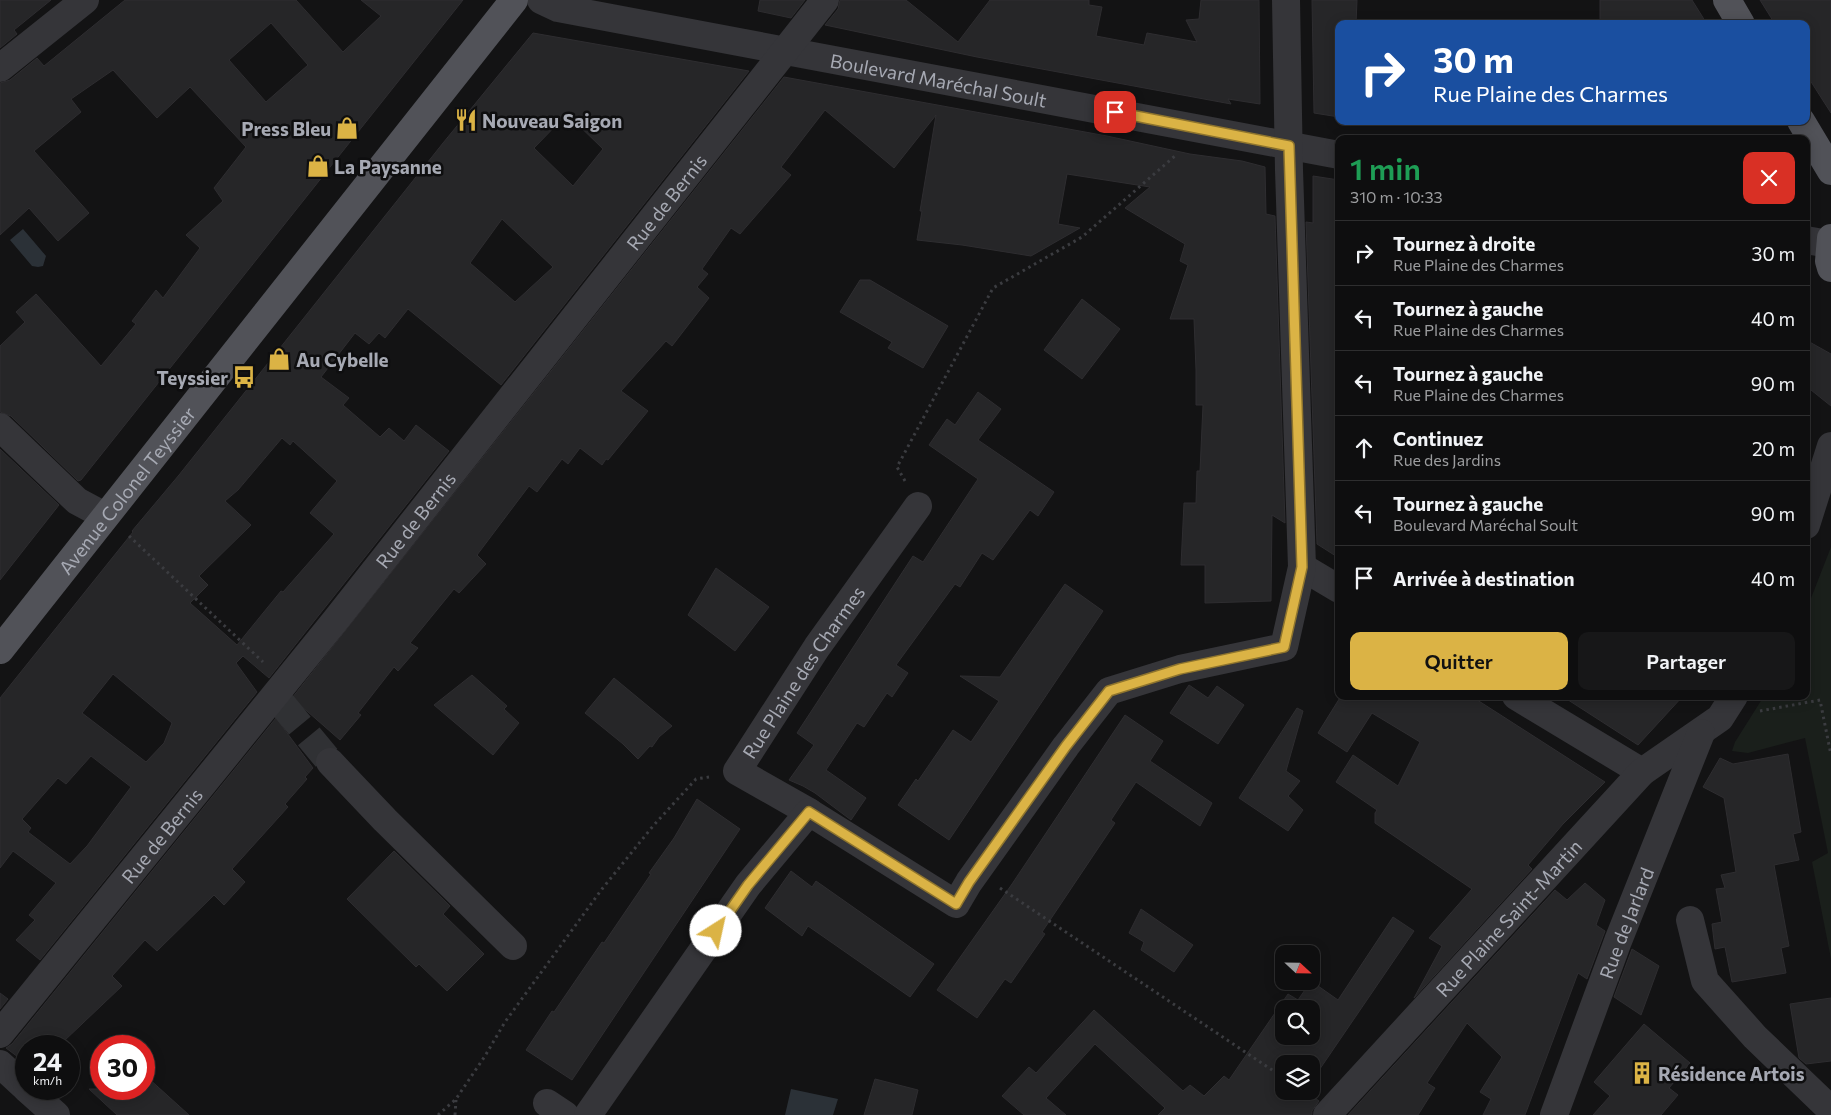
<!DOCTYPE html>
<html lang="fr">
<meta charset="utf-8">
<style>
:root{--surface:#0e0e0f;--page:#171718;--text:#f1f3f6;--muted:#9b9c9e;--line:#2e2e2f;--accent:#dbb345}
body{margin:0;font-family:Commissioner,sans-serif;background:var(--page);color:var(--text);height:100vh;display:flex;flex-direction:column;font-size:19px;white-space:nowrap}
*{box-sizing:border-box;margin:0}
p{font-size:16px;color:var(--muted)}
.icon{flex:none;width:28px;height:28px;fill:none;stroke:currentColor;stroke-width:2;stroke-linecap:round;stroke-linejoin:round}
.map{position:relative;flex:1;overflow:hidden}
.drawer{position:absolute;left:1335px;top:135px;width:475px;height:565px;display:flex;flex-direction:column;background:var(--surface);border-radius:10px;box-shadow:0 2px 12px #0003,0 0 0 1px var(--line)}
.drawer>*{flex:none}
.guide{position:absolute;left:1335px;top:20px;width:475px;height:105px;border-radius:10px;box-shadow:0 2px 12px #0003,0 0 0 1px var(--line);background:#1a4fa0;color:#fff;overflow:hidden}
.needle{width:32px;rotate:112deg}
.controls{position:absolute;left:1275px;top:945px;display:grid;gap:10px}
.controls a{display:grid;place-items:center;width:45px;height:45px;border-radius:10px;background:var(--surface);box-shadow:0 2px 12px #0003,0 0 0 1px var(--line);font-size:25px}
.speed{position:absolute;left:15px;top:1035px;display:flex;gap:10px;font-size:25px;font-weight:700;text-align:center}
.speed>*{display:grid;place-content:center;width:65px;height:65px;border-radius:50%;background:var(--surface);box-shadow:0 2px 12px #0003,0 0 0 1px var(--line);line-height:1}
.speed small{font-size:12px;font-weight:400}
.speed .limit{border:8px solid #d22;background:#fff;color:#111}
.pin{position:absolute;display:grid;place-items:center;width:42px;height:42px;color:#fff;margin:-21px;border-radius:10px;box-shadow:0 2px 8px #0006}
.me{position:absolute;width:55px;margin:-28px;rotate:35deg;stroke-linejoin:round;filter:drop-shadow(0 0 4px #0008)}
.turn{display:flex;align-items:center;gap:18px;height:105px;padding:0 15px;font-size:22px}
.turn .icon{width:65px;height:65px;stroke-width:2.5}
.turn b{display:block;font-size:35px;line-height:42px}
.round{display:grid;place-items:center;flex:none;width:52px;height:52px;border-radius:10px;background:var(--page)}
.overview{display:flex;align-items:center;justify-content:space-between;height:85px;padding:0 15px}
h1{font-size:30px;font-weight:600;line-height:38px;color:#1e9e55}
.button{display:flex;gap:10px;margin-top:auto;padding:10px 15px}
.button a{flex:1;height:58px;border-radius:10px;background:var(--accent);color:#111;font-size:20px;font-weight:600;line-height:58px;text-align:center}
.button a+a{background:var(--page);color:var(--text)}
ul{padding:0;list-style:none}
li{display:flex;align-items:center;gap:15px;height:65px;padding:0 15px;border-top:1px solid var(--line)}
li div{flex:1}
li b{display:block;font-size:19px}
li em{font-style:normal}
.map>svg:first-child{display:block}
.green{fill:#1a1f1b}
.water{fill:#2b3137}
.building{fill:#262628;stroke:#2e2d30;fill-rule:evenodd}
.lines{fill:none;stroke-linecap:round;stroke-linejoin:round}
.minor-tunnel{stroke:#303134;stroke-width:28;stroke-dasharray:28 14;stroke-linecap:butt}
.path{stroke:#3b3c40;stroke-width:3;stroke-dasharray:2.5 4;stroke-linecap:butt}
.minor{stroke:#353539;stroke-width:28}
.major{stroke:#515258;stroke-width:28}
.route-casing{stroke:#8e742d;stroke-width:12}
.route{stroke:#dbb345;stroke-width:9}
.labels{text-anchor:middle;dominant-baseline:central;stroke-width:5;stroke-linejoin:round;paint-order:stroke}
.street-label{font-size:19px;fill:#a6a9b3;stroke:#0e0e0f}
.poi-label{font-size:19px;font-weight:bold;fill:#a6a9b3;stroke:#0e0e0f;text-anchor:start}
</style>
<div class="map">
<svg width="1831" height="1115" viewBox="0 0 1831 1115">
<rect width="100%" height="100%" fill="#131314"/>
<path class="green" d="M1831,547V959L1812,862L1828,853L1805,738L1748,753L1732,751L1735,742L1764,696H1806V611Z"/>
<path class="water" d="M23,229L46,256L43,266L38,267L32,266L10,240Z
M791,1089L838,1099L833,1115H785Z"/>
<path class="building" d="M0,0H51L14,30L17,34L0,48Z
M125,0H296L343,52L381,16L361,0H463L81,480L78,481L11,416L0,412V346L25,322L16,312L36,294L101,366L136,324L132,321L156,290L163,298L200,248L186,235L223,201L214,188L246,147L190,87L157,118L113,70L71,99L81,112L34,151L89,213L58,241L29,208L0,235V83L10,80L37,58L44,66ZM271,23L308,65L266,102L229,60Z
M760,0H805L791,18L758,11Z
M840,0H906L958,42L990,0H1089V5L1102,7L1096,36L1144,45L1147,33L1197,42L1186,20L1199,19L1201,0H1259L1260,104L1228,99L1231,104L977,57L825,25L838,9Z
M1312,0H1357L1356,24H1339V117L1314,113Z
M1600,0H1692L1707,24H1600Z
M1760,0H1831V113L1806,74V24H1775Z
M533,33L749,71L501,385L408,309L385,338L379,333L369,344L355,333L321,377L349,398L343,405L380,437L389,428L404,441L416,425L449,451L269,678L243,656L236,663L257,692L40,960L16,940L35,920L29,915L56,883L13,851L0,868V698L133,532L132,531L179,475L443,143ZM567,114L603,149L573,186L534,148ZM502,219L553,267L515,302L470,263ZM282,438L290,445L293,441L337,481L310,513L334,534L283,592L281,591L237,645L190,603L208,585L199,576L251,525L225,501L238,490ZM113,674L172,723L164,743L146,762L82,713ZM91,756L131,787L87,846L70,864L28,832L31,828L22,819L58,778L66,784Z
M784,77L1107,136L1190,154L1242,161L1265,167L1266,214L1275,216L1285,523L1272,515L1271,601L1205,603V565H1181L1184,503H1196L1197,471H1200L1203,405H1196V370L1194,319H1170L1188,265L1180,261L1185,244L1125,208L1150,187L1067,174L1058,224L1080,228L1031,256L962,245L917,240L922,211H920L936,115L894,168L825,110L781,167L791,175L740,234L731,228L702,269L708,274L697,287L709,298L672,346L666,341L621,391L648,411L608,460L606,459L602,465L580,448L568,464L562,459L537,492L529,486L477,555L486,564L459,593L454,589L410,643L418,648L398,671L394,667L358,713L361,715L340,740L292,698Z
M1313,176L1339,180V558L1317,544L1306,222L1313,223Z
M860,280H870L948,326L923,368L888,348L892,342L840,312Z
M1082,299L1120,329L1082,379L1044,350Z
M1806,340L1831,354V406L1806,386Z
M978,392L1001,409L978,440L1054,492L1038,516L1030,510L993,560L982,553L960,587L955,584L896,665L908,673L892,697L887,693L864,727L857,723L826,770L866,798L851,820L815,793L803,786L789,780L814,745L797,733L913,556L923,562L978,479L929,445L947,419L955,425Z
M0,449L59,505L0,580Z
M716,568L769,607L735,651L688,615Z
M1065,584L1103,611L949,840L898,805L916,779L918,781L953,730L971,742L999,701L960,676L1000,677Z
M472,675L507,706L504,709L519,723L493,755L434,705Z
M614,678L672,726L659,737L652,747L650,746L638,759L623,744L585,713Z
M1189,685L1208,698L1217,686L1244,705L1218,744L1170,713Z
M1341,696H1471L1605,782L1563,824L1528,865L1532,869L1414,998L1442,946L1429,938L1472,889L1375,823V813L1377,810L1336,782L1353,755L1398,786L1420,742L1372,713L1347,752L1318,733Z
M1562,696H1683L1638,745Z
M1297,708L1303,711L1286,771L1300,781L1288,796L1303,810L1288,831L1239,798Z
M1125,715L1163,741L1150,761L1212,803L1200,826L1136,782L1111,820L1115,823L1042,932L1045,934L1011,983L1005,979L977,1018L937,990L1012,884Z
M276,718L313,768L305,777L307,779L285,804L288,807L232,869L245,882L224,905L214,895L157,951L145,940L112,976L122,986L63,1042L69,1046H26V1063L6,1048L12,1044L33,1018Z
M1788,754L1801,832L1793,834L1799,860L1774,865L1789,946L1781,948L1786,973L1732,982L1725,947L1715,949L1712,924L1722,922L1716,889L1725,888L1721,875L1736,872L1724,798L1703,787L1720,758L1733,764Z
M697,799L740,829L572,1080L526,1050L552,1011L554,1012L602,942L604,943L651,874L649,873L674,838Z
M394,851L450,906L443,914L484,954L447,991L419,964L416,967L347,899Z
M791,871L812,887L816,881L934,964L910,997L808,926L802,936L765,908Z
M1585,883L1605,900L1596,925L1605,931L1587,979L1578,973L1525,1115H1483L1491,1099L1480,1092L1502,1057L1467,1023L1427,1083L1435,1088L1418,1115H1348L1555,890L1567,900Z
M1141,909L1193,945L1174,972L1141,950L1144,942L1129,933Z
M1393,917L1414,931L1311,1082V1064H1284V1091H1305L1319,1101L1312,1111V1115H1158L1165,1108L1095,1044L1046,1098L1066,1115H1024L1002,1096L1029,1067L1036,1073L1094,1010L1183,1091L1190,1085L1204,1096L1224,1076L1229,1080L1288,994L1298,1000L1311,981L1338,1000ZM1284,1009H1311V1036H1284Z
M1632,949L1659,966L1641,1015L1614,997Z
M0,993L8,999L0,1009Z
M1831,998V1061L1806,1064L1799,1058L1790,1004Z
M1644,1024L1690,1063L1669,1088L1678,1095L1661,1115H1593L1610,1096L1594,1082Z
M147,1077L189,1115H117L89,1089H144V1080Z
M875,1079L918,1090L912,1115H864Z"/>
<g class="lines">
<path class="minor-tunnel" d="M282,704L330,762"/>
<path class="path" d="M905,481L897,467L993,288L1082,237L1176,155
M129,536L263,662
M1760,711L1820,700L1831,755
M1000,888L1284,1078
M438,1115L456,1099L485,1056L505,1022L602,889L653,826L696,779L709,777
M455,1115L456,1100"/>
<g class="minor">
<path id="s1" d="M541,0L558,8L1339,155"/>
<path d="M0,68L85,0"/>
<path d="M1806,240L1829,244"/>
<path d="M0,427L77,501L105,516"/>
<path d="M1806,525L1831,446"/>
<path d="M1302,567L1339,589"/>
<path d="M1516,696L1642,772"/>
<path d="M330,762L385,820L513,946"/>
<path id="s2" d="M809,812L737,771L817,647L918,506"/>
<path d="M1690,920L1705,981L1755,1037L1831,1110"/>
<path id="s3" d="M0,1034L335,621L825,0"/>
<path d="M0,1064L26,1088"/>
<path d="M27,1089L56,1115"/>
<path d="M547,1103L565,1115"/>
<path d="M588,1115L748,885L809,812L956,904L969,882L1066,746L1109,691L1180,669L1284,647L1302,567L1289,170L1286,0"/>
<path id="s4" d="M1327,1115L1642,772L1720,718L1734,696"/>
<path id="s5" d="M1554,1115L1618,941L1701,733"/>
</g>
<g class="major">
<path d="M1727,0L1741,24"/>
<path d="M1801,121L1831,171"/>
<path d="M1831,238L1829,261L1831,268"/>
<path id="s6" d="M0,650L514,0"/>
</g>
</g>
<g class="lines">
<defs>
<path id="route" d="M716,931L748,885L809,812L956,904L969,882L1066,746L1109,691L1180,669L1284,647L1302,567L1289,146L1115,112"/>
</defs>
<use href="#route" class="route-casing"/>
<use href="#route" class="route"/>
</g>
<defs>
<symbol id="restaurant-bare" viewBox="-9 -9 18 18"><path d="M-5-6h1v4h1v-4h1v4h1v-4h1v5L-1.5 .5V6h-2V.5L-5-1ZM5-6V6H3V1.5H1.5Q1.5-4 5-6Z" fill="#dbb345" stroke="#0e0e0f" stroke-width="2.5" paint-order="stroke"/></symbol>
<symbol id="shop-bare" viewBox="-9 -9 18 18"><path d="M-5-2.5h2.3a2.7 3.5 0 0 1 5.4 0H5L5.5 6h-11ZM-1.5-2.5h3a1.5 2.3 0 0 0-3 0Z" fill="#dbb345" stroke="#0e0e0f" stroke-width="2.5" paint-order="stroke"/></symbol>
<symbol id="bus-bare" viewBox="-9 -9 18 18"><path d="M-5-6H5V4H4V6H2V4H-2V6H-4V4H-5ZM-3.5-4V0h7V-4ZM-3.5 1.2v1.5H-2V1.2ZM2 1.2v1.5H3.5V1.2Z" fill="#dbb345" stroke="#0e0e0f" stroke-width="2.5" paint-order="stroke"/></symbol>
<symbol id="building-bare" viewBox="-9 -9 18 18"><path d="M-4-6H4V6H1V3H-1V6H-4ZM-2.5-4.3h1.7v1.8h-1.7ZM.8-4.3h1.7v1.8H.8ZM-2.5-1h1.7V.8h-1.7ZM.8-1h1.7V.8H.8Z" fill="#dbb345" stroke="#0e0e0f" stroke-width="2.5" paint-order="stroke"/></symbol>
</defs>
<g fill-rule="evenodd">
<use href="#restaurant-bare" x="450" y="104" width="32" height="32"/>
<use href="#shop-bare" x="331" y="112" width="32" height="32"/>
<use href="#shop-bare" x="302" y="150" width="32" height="32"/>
<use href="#shop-bare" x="263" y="343" width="32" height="32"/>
<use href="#bus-bare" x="228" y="361" width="32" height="32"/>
<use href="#building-bare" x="1626" y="1057" width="32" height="32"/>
</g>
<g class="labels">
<g class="street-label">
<text stroke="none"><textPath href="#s1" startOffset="406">Boulevard Maréchal Soult</textPath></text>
<text stroke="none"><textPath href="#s3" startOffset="1066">Rue de Bernis</textPath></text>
<text stroke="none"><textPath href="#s6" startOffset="204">Avenue Colonel Teyssier</textPath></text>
<text stroke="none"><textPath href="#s3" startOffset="661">Rue de Bernis</textPath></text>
<text stroke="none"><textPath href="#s2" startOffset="202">Rue Plaine des Charmes</textPath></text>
<text stroke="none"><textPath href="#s3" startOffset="256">Rue de Bernis</textPath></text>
<text stroke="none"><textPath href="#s4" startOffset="268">Rue Plaine Saint-Martin</textPath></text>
<text stroke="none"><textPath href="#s5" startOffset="205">Rue de Jarlard</textPath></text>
</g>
<g class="poi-label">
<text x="482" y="120">Nouveau Saigon</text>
<text x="331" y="128" text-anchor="end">Press Bleu</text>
<text x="334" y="166">La Paysanne</text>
<text x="296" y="359">Au Cybelle</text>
<text x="228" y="377" text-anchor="end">Teyssier</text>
<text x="1658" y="1073">Résidence Artois</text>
</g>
</g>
</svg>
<div class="controls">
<a><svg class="needle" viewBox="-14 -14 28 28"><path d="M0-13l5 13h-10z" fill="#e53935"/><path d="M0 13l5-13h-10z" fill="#9b9c9e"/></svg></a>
<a><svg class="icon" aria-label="search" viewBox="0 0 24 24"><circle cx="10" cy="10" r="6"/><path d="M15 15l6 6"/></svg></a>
<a><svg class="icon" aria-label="layers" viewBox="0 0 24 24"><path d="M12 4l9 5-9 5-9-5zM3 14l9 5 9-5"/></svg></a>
</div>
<div class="speed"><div>24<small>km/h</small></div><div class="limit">30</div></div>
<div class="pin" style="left:1115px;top:112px;background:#d93025"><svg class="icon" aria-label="arrive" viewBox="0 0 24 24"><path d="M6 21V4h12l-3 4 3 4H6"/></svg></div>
<svg class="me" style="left:716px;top:931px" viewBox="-20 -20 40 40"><circle r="19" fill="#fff"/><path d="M0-13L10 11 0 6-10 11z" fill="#dbb345"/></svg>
<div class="guide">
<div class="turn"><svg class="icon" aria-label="right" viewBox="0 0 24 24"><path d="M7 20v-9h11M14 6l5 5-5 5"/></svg><div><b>30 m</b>Rue Plaine des Charmes</div></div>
</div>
<section class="drawer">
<div class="overview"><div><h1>1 min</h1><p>310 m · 10:33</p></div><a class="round" style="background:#d93025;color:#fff"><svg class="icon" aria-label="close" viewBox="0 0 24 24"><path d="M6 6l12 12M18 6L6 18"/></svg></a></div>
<ul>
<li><svg class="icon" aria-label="right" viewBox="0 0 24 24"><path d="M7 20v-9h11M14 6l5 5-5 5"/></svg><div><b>Tournez à droite</b><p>Rue Plaine des Charmes</p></div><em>30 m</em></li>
<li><svg class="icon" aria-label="left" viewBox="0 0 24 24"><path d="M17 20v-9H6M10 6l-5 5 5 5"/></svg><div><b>Tournez à gauche</b><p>Rue Plaine des Charmes</p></div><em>40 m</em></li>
<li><svg class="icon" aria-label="left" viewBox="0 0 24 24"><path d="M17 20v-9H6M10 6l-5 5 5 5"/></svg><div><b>Tournez à gauche</b><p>Rue Plaine des Charmes</p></div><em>90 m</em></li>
<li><svg class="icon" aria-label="ahead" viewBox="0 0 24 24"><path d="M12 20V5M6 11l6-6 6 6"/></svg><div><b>Continuez</b><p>Rue des Jardins</p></div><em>20 m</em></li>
<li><svg class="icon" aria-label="left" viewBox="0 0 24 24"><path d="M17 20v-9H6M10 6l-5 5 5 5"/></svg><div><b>Tournez à gauche</b><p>Boulevard Maréchal Soult</p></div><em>90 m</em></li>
<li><svg class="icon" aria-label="arrive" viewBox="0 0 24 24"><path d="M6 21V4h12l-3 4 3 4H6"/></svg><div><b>Arrivée à destination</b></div><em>40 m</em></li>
</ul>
<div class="button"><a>Quitter</a><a>Partager</a></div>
</section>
</div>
